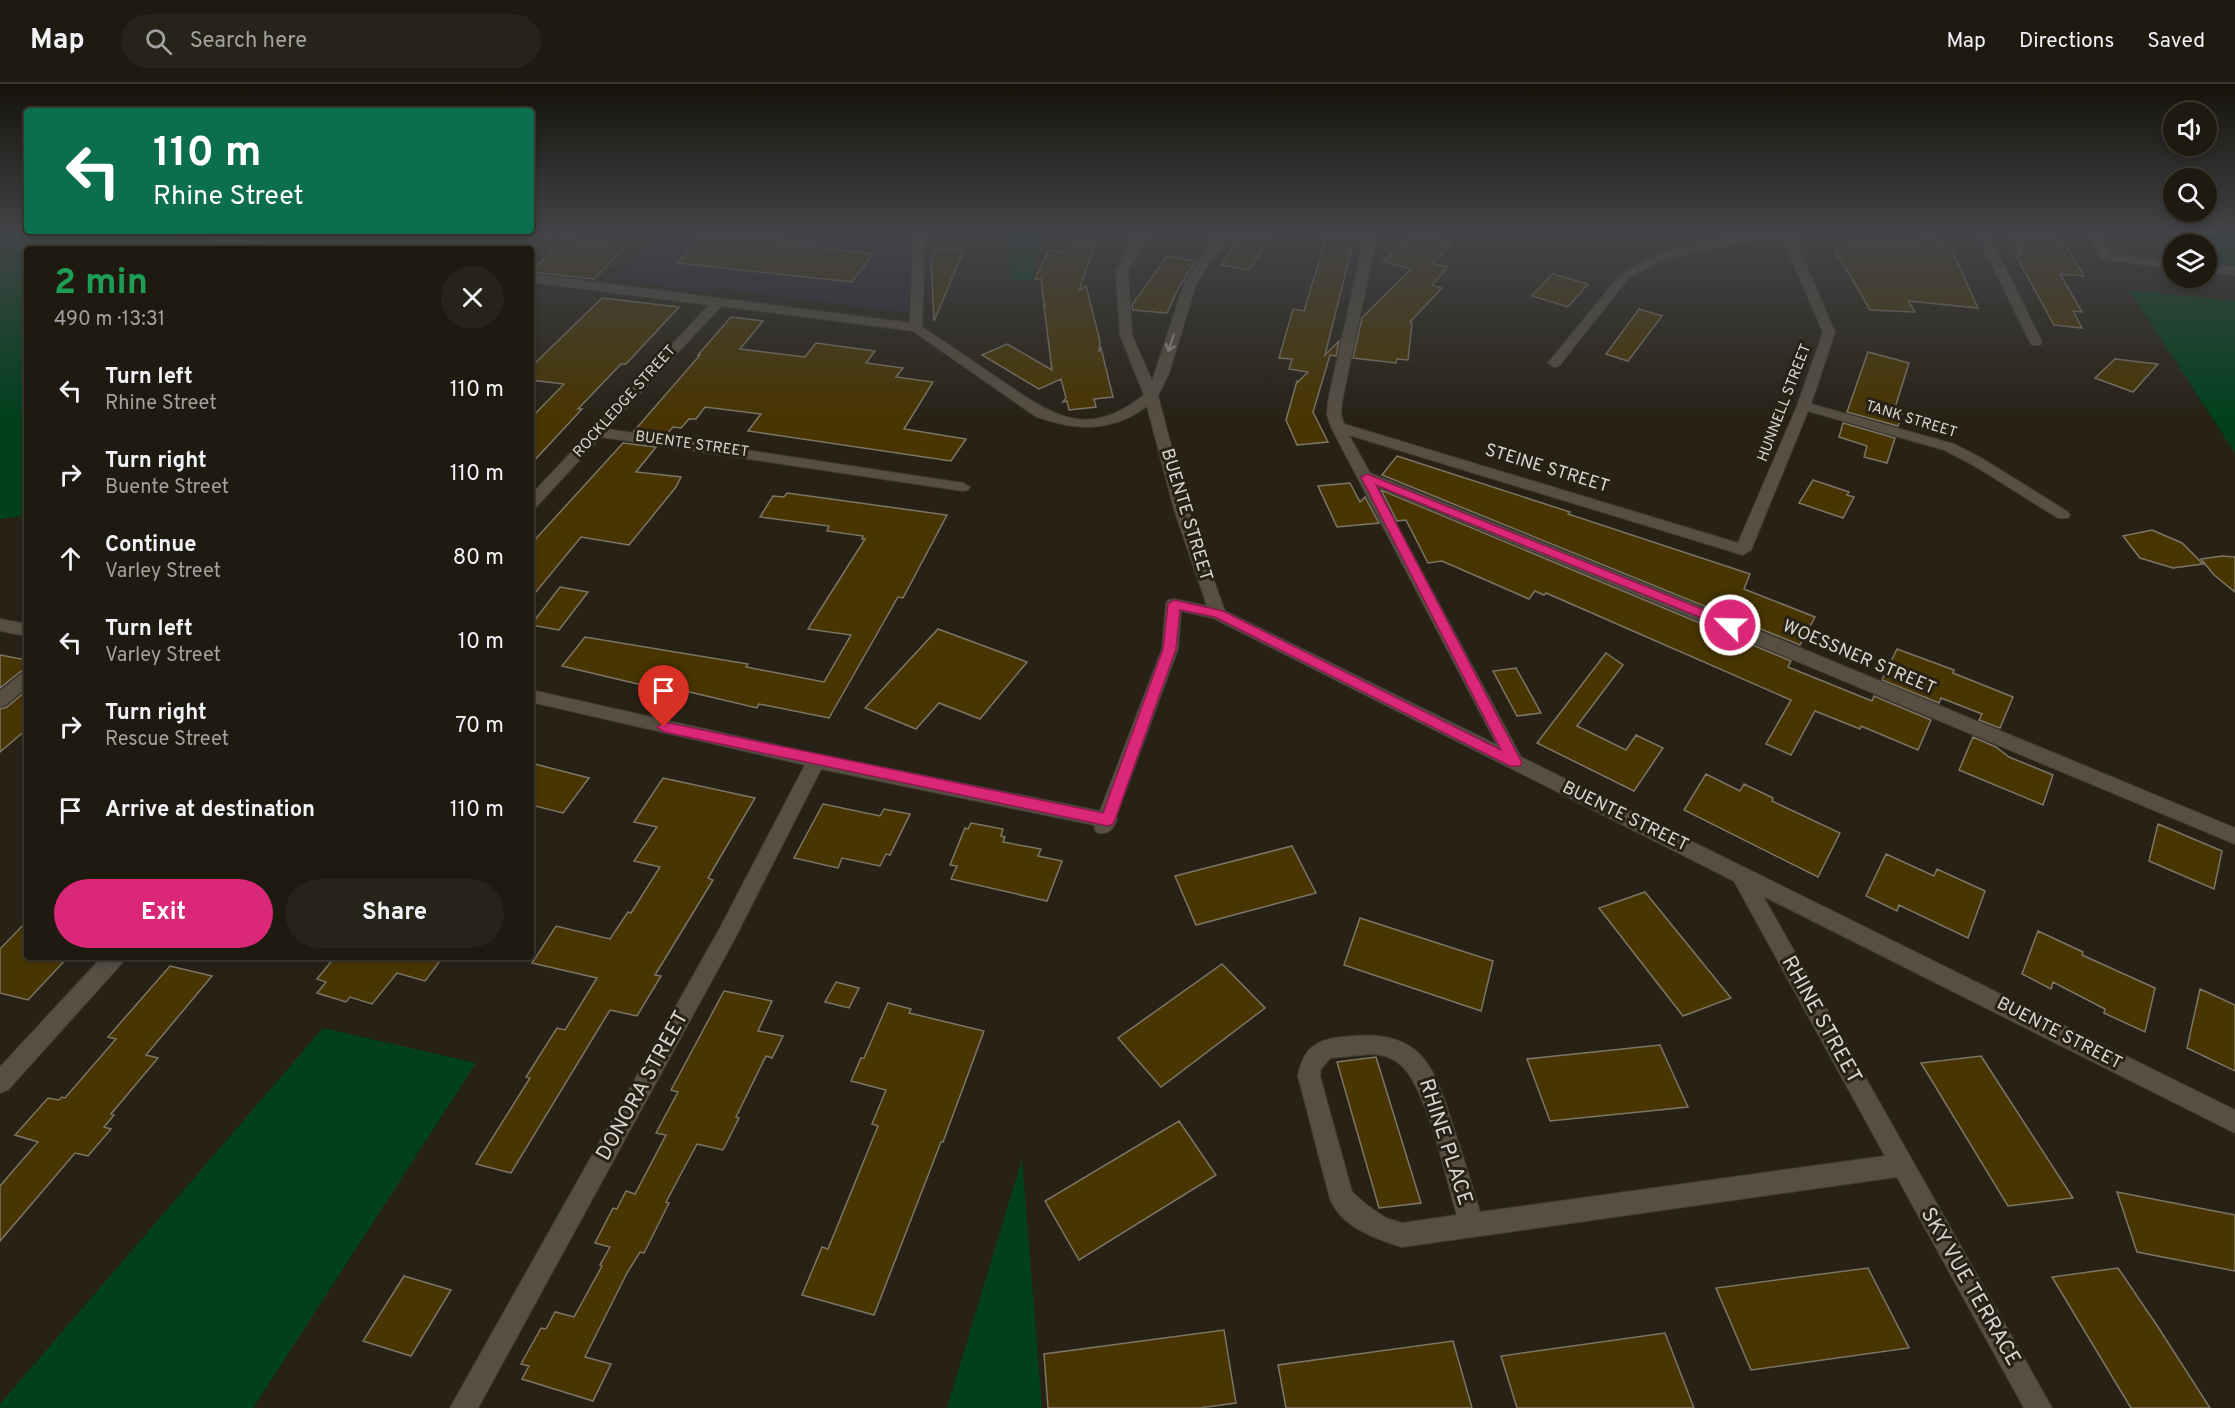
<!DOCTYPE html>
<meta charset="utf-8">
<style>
:root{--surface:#1e1a10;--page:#262319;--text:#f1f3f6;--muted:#a1a19f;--line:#3c3830;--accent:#db2777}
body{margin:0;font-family:Overpass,sans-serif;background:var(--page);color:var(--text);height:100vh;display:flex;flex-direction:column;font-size:22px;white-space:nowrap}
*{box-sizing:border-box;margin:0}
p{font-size:20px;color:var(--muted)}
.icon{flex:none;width:33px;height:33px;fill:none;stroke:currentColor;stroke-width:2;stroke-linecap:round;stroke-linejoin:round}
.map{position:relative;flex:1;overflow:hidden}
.details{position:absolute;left:24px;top:162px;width:510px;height:714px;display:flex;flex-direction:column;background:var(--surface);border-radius:6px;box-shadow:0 3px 9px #0003,0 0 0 2px var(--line)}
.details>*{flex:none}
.guide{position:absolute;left:24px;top:24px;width:510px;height:126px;border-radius:6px;box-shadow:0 3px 9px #0003,0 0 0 2px var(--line);background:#0b6e4f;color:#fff;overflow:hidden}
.controls{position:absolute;left:2163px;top:18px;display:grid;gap:12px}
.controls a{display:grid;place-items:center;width:54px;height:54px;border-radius:50%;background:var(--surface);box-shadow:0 3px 9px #0003,0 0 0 2px var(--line);font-size:30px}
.pin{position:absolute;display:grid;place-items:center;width:51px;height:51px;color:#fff;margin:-62px -26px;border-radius:50% 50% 50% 0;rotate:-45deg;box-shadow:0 0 6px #0007}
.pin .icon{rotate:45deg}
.me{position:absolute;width:66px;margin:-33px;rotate:293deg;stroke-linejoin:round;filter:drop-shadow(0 0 4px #0008)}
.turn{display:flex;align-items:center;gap:21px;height:126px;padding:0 30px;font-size:27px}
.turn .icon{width:78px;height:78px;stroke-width:2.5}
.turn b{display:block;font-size:42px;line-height:51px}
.round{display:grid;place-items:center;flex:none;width:63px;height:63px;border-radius:32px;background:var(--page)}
.headline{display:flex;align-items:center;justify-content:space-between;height:102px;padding:0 30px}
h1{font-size:36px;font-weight:700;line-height:45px;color:#1e9e55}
.action{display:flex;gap:12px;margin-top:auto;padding:12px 30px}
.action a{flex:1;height:69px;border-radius:36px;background:var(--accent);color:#fff;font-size:24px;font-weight:700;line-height:69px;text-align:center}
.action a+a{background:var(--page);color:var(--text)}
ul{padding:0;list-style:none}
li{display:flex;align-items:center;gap:18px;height:84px;padding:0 30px}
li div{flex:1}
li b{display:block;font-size:22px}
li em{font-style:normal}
header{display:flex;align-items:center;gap:36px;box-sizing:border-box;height:84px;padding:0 30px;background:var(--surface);border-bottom:2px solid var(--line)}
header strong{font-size:28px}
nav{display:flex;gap:33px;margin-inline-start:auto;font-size:21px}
.search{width:420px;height:54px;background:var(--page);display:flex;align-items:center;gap:15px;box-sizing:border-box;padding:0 21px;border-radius:33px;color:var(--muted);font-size:22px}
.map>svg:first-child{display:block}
.education{fill:#2b2738}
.green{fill:#00411c}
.building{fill:#483501;stroke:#7c7667;stroke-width:1.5}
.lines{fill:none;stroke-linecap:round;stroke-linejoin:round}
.minor-casing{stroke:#413c34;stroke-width:2}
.minor{fill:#564f42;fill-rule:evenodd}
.oneway{stroke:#989288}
.route{fill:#db2777;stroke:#8e194d;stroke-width:1.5}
.labels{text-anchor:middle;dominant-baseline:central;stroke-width:6;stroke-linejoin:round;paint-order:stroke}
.far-street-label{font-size:15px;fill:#dad6ce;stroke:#282216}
.street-label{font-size:18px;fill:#dad6ce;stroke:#282216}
.near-street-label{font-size:21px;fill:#dad6ce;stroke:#282216}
</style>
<header>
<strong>Map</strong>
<div class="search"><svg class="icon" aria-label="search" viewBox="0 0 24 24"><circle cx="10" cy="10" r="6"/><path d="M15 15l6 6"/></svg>Search here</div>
<nav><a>Map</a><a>Directions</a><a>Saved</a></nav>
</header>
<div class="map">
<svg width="2235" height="1324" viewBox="0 0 2235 1324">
<rect width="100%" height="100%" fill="#282216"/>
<path class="education" d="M661,151H912L909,229L726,205L697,207L615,195Z"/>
<path class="green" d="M0,151H164L180,159L181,162L192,164L27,165V431L0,435Z
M1008,151H1039L1032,197L1011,195Z
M2163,151H2235V182L2207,179L2206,160H2174L2173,169Z
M2129,206L2235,217V369Z
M323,944L476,979L253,1324H0V1320Z
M1022,1075L1042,1324H947Z"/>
<path class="building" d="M705,151H750L783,155L779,159L873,170L852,198L677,179Z
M1241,151H1271L1249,186L1221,181Z
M1327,151H1355L1325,271L1339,257L1336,272L1330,271L1313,328L1328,358L1297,361L1286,336L1297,297L1298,298L1308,288L1289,285L1292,275L1279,274L1293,225L1304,227Z
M1414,151L1452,159L1432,179L1448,183L1432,201L1442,204L1410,238L1412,239L1408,276L1397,275L1396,279L1353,274L1362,234L1411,185L1383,177Z
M2012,152L2063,157L2084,192L2060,190L2082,228L2073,227L2082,244L2054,241L2015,170H2022Z
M565,155L626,163L594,195L531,188Z
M1935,155L1952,166L1978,224L1908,217L1915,228L1870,226L1834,164Z
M1071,159L1095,161L1079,206L1086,202L1100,257L1099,268L1101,264L1113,313L1094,315L1096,323L1069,326L1067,317L1063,318L1066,314L1061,295L1039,305L982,271L1007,260L1052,286L1044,222L1046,220L1044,221L1041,195H1035L1049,166L1067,168Z
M936,165L964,166L934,237L931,176Z
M1167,172L1196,177L1179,203L1167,229L1133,226L1132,221Z
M1552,190L1588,200L1568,223L1532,212Z
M602,214L679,223L626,280H621L578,325H582L531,380V334L564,300L531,296V283Z
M1639,225L1662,232L1628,277L1606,270Z
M731,233L763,237L740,265L805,273L816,259L875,267L866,279L903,284L896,293L933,298L904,345L966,355L951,377L748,347L761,330L705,323L696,335H689L681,344L673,343L665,352L634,347L700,271H698Z
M1868,268L1909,279L1894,327L1902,329L1898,342L1847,328Z
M2115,275L2158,280L2133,308L2095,294Z
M1843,339L1895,354L1887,379L1864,373L1867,362L1839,353Z
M623,359L656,363L636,388L681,393L676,403L629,461L581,453L531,514V460Z
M1397,372L1570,428L1568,430L1750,490L1744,505L1815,533L1800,561L1382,391Z
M1813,396L1849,408L1847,411L1854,413L1843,434L1799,419Z
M1350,399L1360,418L1365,413L1379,439L1337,443L1318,402Z
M1381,406L1791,577L1788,583L1872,617L1874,612L1931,636L1918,666L1861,642L1860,645L1815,627L1791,671L1766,660L1791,616L1546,509L1544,511L1535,507L1529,515L1442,477L1428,479L1406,436L1397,437Z
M787,409L947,431L903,514L898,513L829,634L759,620L757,624L685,607L684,610L659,605L562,582L585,553L748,580L746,583L824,598L851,551L808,545L865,455H862L863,452L827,447L829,442L760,433L773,412L784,413Z
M2152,446L2182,459L2203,480L2173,484L2140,474L2123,452Z
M2222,472L2235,473V508L2214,491L2201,475Z
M560,503L588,508L559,546L531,541Z
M938,545L1027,578L980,635L939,619L916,645L865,624Z
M1897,565L1954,586L1953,589L2013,613L2000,644L1979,636L1982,630L1941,614L1939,619L1882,596Z
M1606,569L1623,581L1577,642L1626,666L1636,651L1663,664L1634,707L1537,659Z
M0,571L27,576V586L20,588L0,604Z
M1516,584L1541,629L1517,632L1493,587Z
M27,606V645L0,668V625L7,623Z
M1973,653L1996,663L2009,673L2053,691L2043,721L1959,686Z
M531,679L589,694L563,729L531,721Z
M1706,690L1740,707L1744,700L1773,714L1772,717L1840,749L1818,793L1684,726Z
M663,694L755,714L708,794L713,796L655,891L661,892L637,932L610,926L511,1089L476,1080L530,994L526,993L557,944L565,946L597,894L532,879L556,842L610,855L628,828L631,829L660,783L634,777L657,743L634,738Z
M823,720L880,732L884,725L910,730L890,771L886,770L880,782L842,774L838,784L794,774Z
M971,739L1003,745L1001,752L1005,753L1003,758L1041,765L1038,772L1062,777L1047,817L951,795L957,782L950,781L965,744L968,745Z
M2158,740L2222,767L2214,805L2149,777Z
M1292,762L1316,809L1196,841L1175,792Z
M1886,770L1934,792L1937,785L1985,807L1968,854L1899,821L1897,827L1866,812Z
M1645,808L1731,914L1683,932L1599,824Z
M1360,834L1493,877L1481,927L1344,881Z
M27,837V873H68L28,916L0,909V865Z
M2038,847L2083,868L2082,871L2155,904L2145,948L2104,929L2105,925L2053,898L2051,905L2022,890Z
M335,873H443L425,897L397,889L372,920L350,913L346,918L317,909L326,898L317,895Z
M1222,880L1265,924L1161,1003L1118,954Z
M170,882L212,892L146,971L158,974L111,1030L114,1031L104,1043L111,1045L88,1072L75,1069L0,1157V1102L38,1058L15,1051L48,1014L59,1016L62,1013L65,1014L116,955L108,953Z
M836,898L859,904L849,924L825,918Z
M2200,905L2235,921V987L2187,964Z
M724,907L772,917L758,947L783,952L772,974L766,972L736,1033L739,1034L723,1066L697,1060L666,1118L669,1119L644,1169L640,1168L627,1189L585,1273L611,1280L593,1317L522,1295L529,1282L521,1280L541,1244L546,1245L555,1228L574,1233L602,1182L600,1181L610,1163L595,1159L613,1124L617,1125L626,1107L635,1110L666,1051L656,1049L678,1008L671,1006Z
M888,919L911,925L909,929L984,947L943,1058H941L874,1231L802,1211L822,1163L828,1165L878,1042L872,1040L886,1006L851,997L861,974H864Z
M1660,961L1688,1023L1550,1037L1527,975Z
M1981,972L2073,1114L2008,1122L1921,979Z
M1376,973L1421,1119L1379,1124L1337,978Z
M1179,1037L1216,1091L1079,1176L1045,1117Z
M2117,1108L2235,1131V1187L2137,1168Z
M1868,1184L1909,1264L1751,1286L1716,1204Z
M2118,1184L2158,1243L2210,1324H2131L2052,1193Z
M404,1192L451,1206L411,1272L363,1257Z
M1224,1246L1236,1319L1199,1324H1048L1044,1270Z
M1665,1249L1694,1324H1517L1501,1272Z
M1453,1257L1472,1324H1286L1278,1281Z"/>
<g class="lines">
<defs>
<path id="minor" d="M538,151H551L533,167L531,168V165H523Z
M913,151H925L922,243C948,260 973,277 999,295C1053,331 1085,357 1144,311L1120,251L1116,187L1136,151H1148L1128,187L1132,251L1152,297L1184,200L1217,151H1229L1196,200L1169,289L1158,312L1188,425L1225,527L1497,661L1331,343L1327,331L1328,317L1365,151H1377L1342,317L1341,331L1344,340L1738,459L1797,322L1823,248L1781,151H1793L1835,248L1811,320L1954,360L1983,375L2068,428L2070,431L2068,434H2058L1973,381L1944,366L1808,327L1751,466L1743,471L1349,351L1370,389L1692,519L2235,744V760L1376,402L1521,673L2235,1026V1049L1763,812L2052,1324H2024L1897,1093L1402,1163C1375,1155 1342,1143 1330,1115L1298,992C1303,965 1315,956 1341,953C1417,944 1432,974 1452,1039C1462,1069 1471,1098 1480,1128L1885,1072L1734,797L1213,534L1181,527L1178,565L1116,733L1117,736C1112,746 1108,752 1096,748L1094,741L821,685L734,856L478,1324H450L720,844L805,681L531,618V606L816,670L1100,727L1162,565L1166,520L1168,516L1174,515L1207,522L1174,425L1147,322C1112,349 1074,347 1035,332L913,247L721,222L607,345L963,399L970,403L968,406L963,407L601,353L536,423L531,425V411L709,221L531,198V190L910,239ZM1372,970C1383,971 1392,973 1401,981C1427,1005 1446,1094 1457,1131L1402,1139L1386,1134L1368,1122L1352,1108L1320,992L1321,985L1330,974Z
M1753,151H1780L1774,154C1724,163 1671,165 1628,195L1559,282L1554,283L1548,279L1620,191C1659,163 1707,158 1753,151Z
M1977,151H1989L2042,258L2040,261H2032L2030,258Z
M2086,151H2098L2111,171L2174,177V184L2103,176Z
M211,152L289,162L295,165H262L207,157L205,155Z
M2206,181L2235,183V191L2206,188Z
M0,535L27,540V552L0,547Z
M27,588V603L6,621L0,623V607L21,590Z
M102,873H125L122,879L8,1006L0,1009V983Z"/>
</defs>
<use href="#minor" class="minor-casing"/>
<use href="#minor" class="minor"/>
</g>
<defs><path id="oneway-shaft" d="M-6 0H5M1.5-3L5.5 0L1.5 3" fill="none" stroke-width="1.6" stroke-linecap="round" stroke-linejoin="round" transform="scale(1.5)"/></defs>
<use class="oneway" href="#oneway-shaft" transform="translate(1171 259) rotate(108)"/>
<linearGradient id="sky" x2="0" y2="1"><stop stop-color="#16130c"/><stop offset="0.45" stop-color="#424447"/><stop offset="1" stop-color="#424447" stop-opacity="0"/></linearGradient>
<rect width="2235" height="336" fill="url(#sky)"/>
<path class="route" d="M1367,390L1734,538L1736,541L1730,545L1726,544L1376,401L1522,679L1520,682H1510L1215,533L1180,526L1176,565L1115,736L1113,740L1108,742L664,648L657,643L664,638L1103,729L1163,565L1168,520L1174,516L1223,527L1501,666L1361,393Z"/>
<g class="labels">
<g class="far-street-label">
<text transform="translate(625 318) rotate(-48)">ROCKLEDGE STREET</text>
<text transform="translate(1785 319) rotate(-69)">HUNNELL STREET</text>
<text transform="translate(1911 336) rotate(17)">TANK STREET</text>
<text transform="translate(692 361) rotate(8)">BUENTE STREET</text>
</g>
<g class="street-label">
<text transform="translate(1547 385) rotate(17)">STEINE STREET</text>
<text transform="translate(1186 431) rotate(73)">BUENTE STREET</text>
<text transform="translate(1859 574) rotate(23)">WOESSNER STREET</text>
<text transform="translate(1625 733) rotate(26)">BUENTE STREET</text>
<text transform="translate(2059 950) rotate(27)">BUENTE STREET</text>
</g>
<g class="near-street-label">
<text transform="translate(1821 936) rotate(61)">RHINE STREET</text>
<text transform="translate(643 1002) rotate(-61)">DONORA STREET</text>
<text transform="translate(1445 1058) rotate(72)">RHINE PLACE</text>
<text transform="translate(1970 1203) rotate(60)">SKY VUE TERRACE</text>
</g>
</g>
</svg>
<div class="controls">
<a><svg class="icon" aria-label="sound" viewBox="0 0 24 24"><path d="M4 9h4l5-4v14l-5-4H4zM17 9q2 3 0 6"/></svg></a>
<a><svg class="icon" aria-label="search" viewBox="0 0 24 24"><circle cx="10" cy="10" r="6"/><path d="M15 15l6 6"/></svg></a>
<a><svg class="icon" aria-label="layers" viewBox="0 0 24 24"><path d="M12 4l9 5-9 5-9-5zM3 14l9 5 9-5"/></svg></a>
</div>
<div class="pin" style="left:664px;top:643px;background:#d93025"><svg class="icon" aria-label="arrive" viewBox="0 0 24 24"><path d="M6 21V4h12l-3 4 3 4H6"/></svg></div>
<svg class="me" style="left:1730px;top:541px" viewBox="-20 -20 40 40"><circle r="17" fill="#db2777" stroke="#fff" stroke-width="3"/><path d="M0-11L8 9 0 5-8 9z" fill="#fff"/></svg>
<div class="guide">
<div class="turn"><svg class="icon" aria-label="left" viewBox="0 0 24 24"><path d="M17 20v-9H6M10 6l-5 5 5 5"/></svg><div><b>110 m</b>Rhine Street</div></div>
</div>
<section class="details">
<div class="headline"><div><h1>2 min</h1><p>490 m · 13:31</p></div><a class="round"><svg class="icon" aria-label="close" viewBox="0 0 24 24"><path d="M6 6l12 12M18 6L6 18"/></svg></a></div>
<ul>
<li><svg class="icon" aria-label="left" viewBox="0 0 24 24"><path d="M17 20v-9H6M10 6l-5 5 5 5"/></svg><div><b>Turn left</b><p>Rhine Street</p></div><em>110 m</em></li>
<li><svg class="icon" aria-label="right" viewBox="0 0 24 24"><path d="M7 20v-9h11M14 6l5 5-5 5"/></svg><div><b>Turn right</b><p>Buente Street</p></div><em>110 m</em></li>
<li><svg class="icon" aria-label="ahead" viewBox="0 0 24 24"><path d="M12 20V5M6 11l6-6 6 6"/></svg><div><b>Continue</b><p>Varley Street</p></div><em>80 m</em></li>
<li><svg class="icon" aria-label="left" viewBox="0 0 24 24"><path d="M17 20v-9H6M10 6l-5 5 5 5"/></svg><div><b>Turn left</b><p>Varley Street</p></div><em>10 m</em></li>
<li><svg class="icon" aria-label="right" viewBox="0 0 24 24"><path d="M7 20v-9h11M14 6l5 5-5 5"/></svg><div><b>Turn right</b><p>Rescue Street</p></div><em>70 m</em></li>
<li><svg class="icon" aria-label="arrive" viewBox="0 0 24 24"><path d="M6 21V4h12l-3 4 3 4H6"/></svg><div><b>Arrive at destination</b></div><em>110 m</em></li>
</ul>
<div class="action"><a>Exit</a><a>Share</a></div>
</section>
</div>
